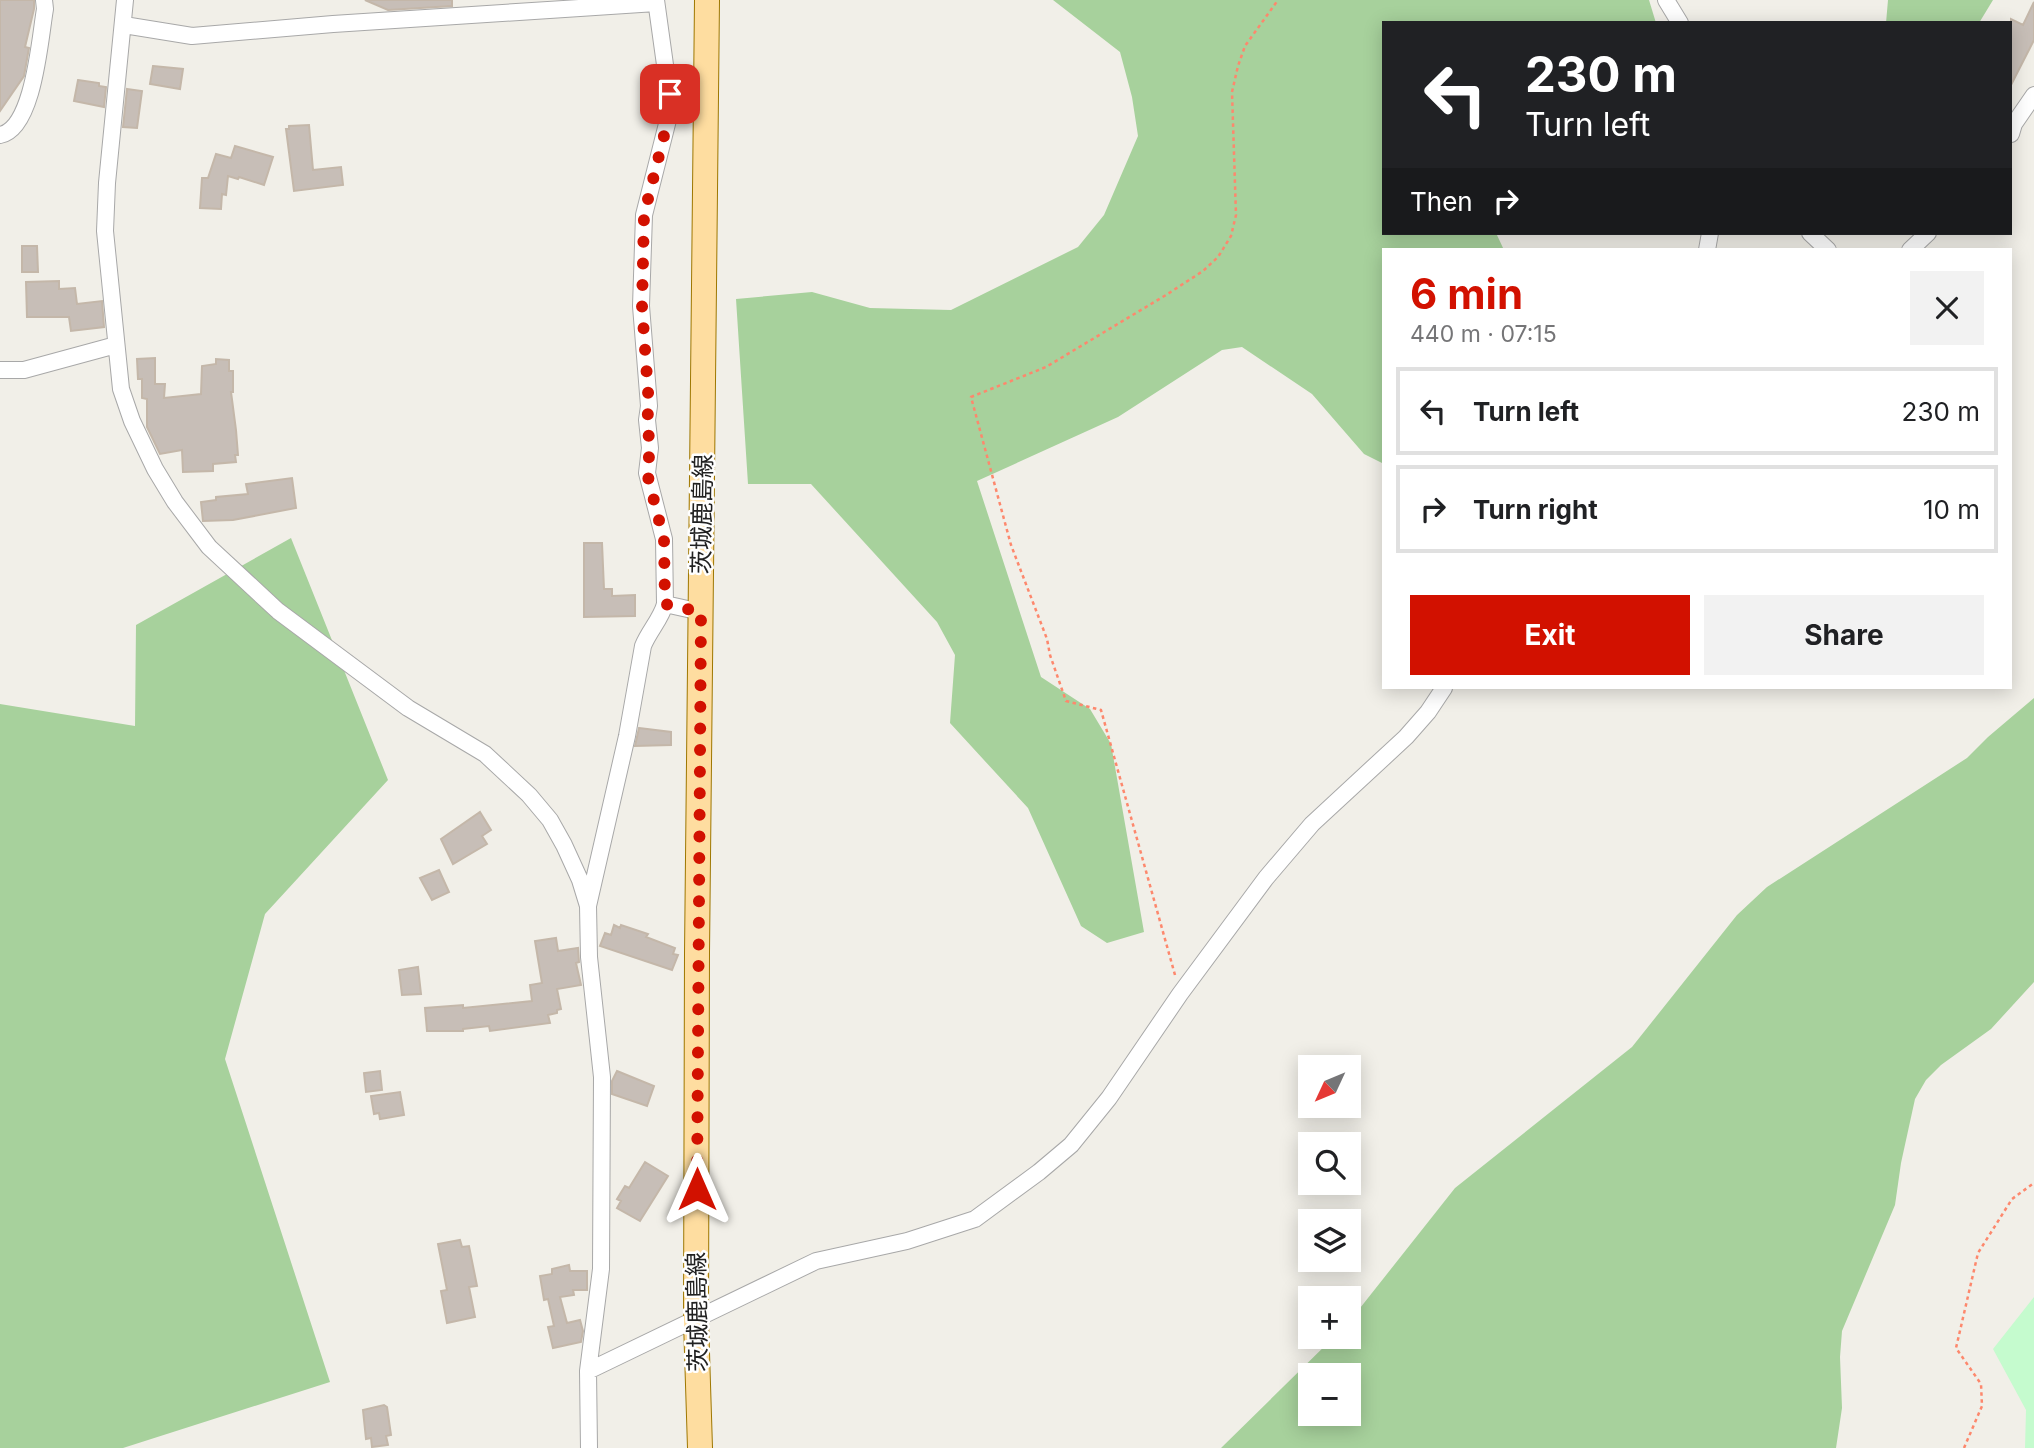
<!DOCTYPE html>
<meta charset="utf-8">
<style>
:root{--surface:#fff;--page:#f2f2f2;--text:#202124;--muted:#757577;--line:#e0e0e0;--accent:#d21100}
body{margin:0;font-family:Inter,"Noto Sans JP",sans-serif;background:var(--page);color:var(--text);height:100vh;display:flex;flex-direction:column;font-size:26px;white-space:nowrap}
*{box-sizing:border-box;margin:0}
p{font-size:23px;color:var(--muted)}
.icon{flex:none;width:38px;height:38px;fill:none;stroke:currentColor;stroke-width:2;stroke-linecap:round;stroke-linejoin:round}
.map{position:relative;flex:1;overflow:hidden}
.side{position:absolute;left:1382px;top:248px;width:630px;height:441px;display:flex;flex-direction:column;background:var(--surface);border-radius:0px;box-shadow:0 4px 18px #0003}
.side>*{flex:none}
.banner{position:absolute;left:1382px;top:21px;width:630px;height:214px;border-radius:0px;box-shadow:0 4px 18px #0003;background:#202124;color:#fff;overflow:hidden}
.needle{width:46px;rotate:226deg}
.tools{position:absolute;left:1298px;top:1055px;display:grid;gap:14px}
.tools a{display:grid;place-items:center;width:63px;height:63px;border-radius:0px;background:var(--surface);box-shadow:0 4px 18px #0003;font-size:35px}
.pin{position:absolute;display:grid;place-items:center;width:60px;height:60px;color:#fff;margin:-30px;border-radius:14px;box-shadow:0 4px 10px #0006}
.me{position:absolute;width:77px;margin:-38px;rotate:0deg;stroke-linejoin:round;filter:drop-shadow(0 0 5px #0008)}
.turn{display:flex;align-items:center;gap:24px;height:147px;padding:0 28px;font-size:32px}
.turn .icon{width:91px;height:91px;stroke-width:2.5}
.turn b{display:block;font-size:49px;line-height:60px}
.then{display:flex;align-items:center;height:66px;padding:0 28px;background:#0003;gap:14px;font-size:26px}
.round{display:grid;place-items:center;flex:none;width:74px;height:74px;border-radius:0px;background:var(--page)}
.overview{display:flex;align-items:center;justify-content:space-between;height:119px;padding:0 28px}
h1{font-size:42px;font-weight:700;line-height:52px;color:var(--accent)}
.primary-button{display:flex;gap:14px;margin-top:auto;padding:14px 28px}
.primary-button a{flex:1;height:80px;border-radius:0px;background:var(--accent);color:#fff;font-size:28px;font-weight:700;line-height:80px;text-align:center}
.primary-button a+a{background:var(--page);color:var(--text)}
ul{padding:0;list-style:none}
li{display:flex;align-items:center;gap:21px;height:88px;margin:0 14px 10px;padding:0 14px;border:4px solid var(--line);border-radius:0px}
li div{flex:1}
li b{display:block;font-size:26px}
li em{font-style:normal}
.map>svg:first-child{display:block}
.forest{fill:#a7d19c;fill-rule:evenodd}
.park{fill:#c5fbce}
.building{fill:#c7beb7;stroke:#c4b7a9;stroke-width:2}
.lines{fill:none;stroke-linecap:round;stroke-linejoin:round}
.street-casing{stroke:#a8a8a8;stroke-width:18}
.primary-casing{stroke:#9e7700;stroke-width:26}
.path{stroke:#fd886d;stroke-width:2.5;stroke-dasharray:3.5 3.5;stroke-linecap:butt}
.street{stroke:#fff;stroke-width:16}
.primary{stroke:#fedda0;stroke-width:24}
.route{stroke:#d21100;stroke-width:12;stroke-dasharray:0 21.6}
.labels{text-anchor:middle;dominant-baseline:central;stroke-width:5;stroke-linejoin:round;paint-order:stroke}
.street-label{font-size:24px;fill:#212121;stroke:#fff}
</style>
<div class="map">
<svg width="2034" height="1448" viewBox="0 0 2034 1448">
<rect width="100%" height="100%" fill="#f1efe8"/>
<path class="forest" d="M1053,0H1649L1656,23H1384V233H1496L1504,250H1384V464L1364,454L1312,394L1242,347L1222,350L1118,417L977,481L1041,677L1090,709L1111,744L1144,932L1107,943L1081,926L1028,808L950,723L955,655L937,622L811,484H748L736,299L812,292L870,308L951,310L1078,247L1104,215L1138,136L1132,97L1120,52Z
M1888,0H1993L1979,23H1886Z
M291,538L388,780L265,914L225,1059L330,1382L123,1448H0V704L135,726L136,625Z
M2034,698V982L1991,1029L1941,1065L1926,1080L1915,1099L1901,1163L1895,1205L1842,1331L1840,1357L1842,1408L1836,1448H1221L1334,1337H1349V1322L1455,1188L1632,1047L1737,915L1767,887L1967,758L1988,737ZM1311,1376H1349V1414H1311Z"/>
<path class="park" d="M2034,1297V1448H2025L2026,1410L1993,1349Z"/>
<path class="building" d="M0,0H34V9L25,47L29,48L24,76L0,111Z
M365,0H452V6L388,10Z
M2034,2V40L2011,85V19L2023,25Z
M153,66L183,69L180,89L150,84Z
M78,80L99,83V86L106,87L104,107L74,101Z
M127,89L142,91L137,128L123,127Z
M309,125L313,170L341,167L343,185L294,191L286,129H289V126Z
M235,146L273,157L264,185L239,177L238,179L228,176L226,195L222,194L221,209L200,208L202,178H208L216,154L231,158Z
M22,246H37L38,272H22Z
M59,281V289L75,288L77,304L102,301L104,327L71,331L69,317H27L26,282Z
M155,358V384H165L164,398L201,394L202,366L216,364V359L229,360V371H233V392H231L236,430L238,455H235L236,462L213,464V471L183,472L182,450L160,454L147,427V399L142,398V379H138L137,359Z
M292,478L296,508L233,520L203,521L201,502L216,500V497L248,494L246,484Z
M584,543H602L604,589H612V596L635,595V616L584,617Z
M639,728L671,732V745L635,746Z
M480,812L491,830L482,836L487,844L453,864L441,839Z
M439,870L449,892L432,900L420,878Z
M614,925L620,928L621,925L648,934L646,937L675,948L673,954L678,955L672,970L600,946L605,933L611,935Z
M556,938L558,951L578,948L579,962L576,963L581,985L557,989L561,1009L557,1010V1013L548,1015L550,1023L490,1031L489,1026L463,1029V1031H427L425,1008L463,1005V1008L532,1001L530,985L542,983L535,941Z
M418,967L421,994L402,995L399,970Z
M380,1071L382,1090L366,1092L364,1073Z
M617,1071L654,1086L647,1106L612,1094V1081Z
M400,1092L404,1115L380,1119L379,1113L374,1114L371,1096Z
M645,1162L668,1176L640,1221L617,1208L621,1201L617,1199L625,1186L629,1188Z
M460,1240L462,1247L469,1246L477,1286L469,1287L475,1317L447,1323L441,1291L447,1290L438,1244Z
M569,1265L570,1271H587V1290H573L574,1295L560,1297L567,1323L580,1320L583,1331L581,1342L553,1348L548,1327L554,1326L548,1299L544,1300L540,1276L552,1274V1269Z
M384,1405L387,1407L391,1435L386,1436L388,1445L372,1447L371,1438L366,1439L363,1410Z"/>
<g class="lines">
<defs>
<path id="street" d="M125,0L107,183L105,231L121,389L132,421L155,469L175,502L209,547L278,611L408,708L485,754L529,795L550,820L564,845L580,880L588,906
M656,0L671,108L644,215L641,306L649,406L647,420L650,448L647,473L664,539L665,604
M1666,0L1680,23
M124,25L192,36L333,24L656,3
M670,94L707,96
M2011,134L2014,124L2034,95
M0,135C34,129 40,37 45,9L44,0
M1810,233L1828,250
M1707,250L1710,233
M1910,250L1928,233
M0,370H24L116,345
M588,1371L816,1261L907,1241L975,1219L1039,1172L1071,1145L1109,1098L1180,994L1266,878L1312,824L1406,737L1428,712L1444,688
M589,1448L588,1371L601,1269L602,1077L589,957L588,906L627,736L643,646C649,631 661,619 665,604L701,612"/>
<path id="primary" d="M700,1448L696,1321L697,953L707,0"/>
</defs>
<use href="#street" class="street-casing"/>
<use href="#primary" class="primary-casing"/>
<path class="path" d="M1175,975L1101,710L1066,701L1050,655L1047,639L1011,545L971,397L1046,367L1166,295L1203,271L1218,257L1231,236L1236,215L1232,92L1238,66L1245,46L1278,0
M1964,1448L1982,1406L1981,1384L1956,1348L1978,1253L2012,1199L2034,1183"/>
<use href="#street" class="street"/>
<use href="#primary" class="primary"/>
</g>
<g class="lines">
<path class="route" d="M670,94L671,108L644,215L642,306L649,406L647,420L650,448L647,473L664,540L665,604L701,612L697,1189"/>
</g>
<g class="labels">
<g class="street-label">
<text transform="translate(702 514) rotate(-89)">茨城鹿島線</text>
<text transform="translate(697 1312) rotate(-91)">茨城鹿島線</text>
</g>
</g>
</svg>
<div class="tools">
<a><svg class="needle" viewBox="-14 -14 28 28"><path d="M0-13l5 13h-10z" fill="#e53935"/><path d="M0 13l5-13h-10z" fill="#757577"/></svg></a>
<a><svg class="icon" aria-label="search" viewBox="0 0 24 24"><circle cx="10" cy="10" r="6"/><path d="M15 15l6 6"/></svg></a>
<a><svg class="icon" aria-label="layers" viewBox="0 0 24 24"><path d="M12 4l9 5-9 5-9-5zM3 14l9 5 9-5"/></svg></a>
<a>+</a>
<a>−</a>
</div>
<div class="pin" style="left:670px;top:94px;background:#d93025"><svg class="icon" aria-label="arrive" viewBox="0 0 24 24"><path d="M6 21V4h12l-3 4 3 4H6"/></svg></div>
<svg class="me" style="left:697px;top:1189px" viewBox="-20 -20 40 40"><path d="M0-17L14 15 0 8-14 15z" fill="#d21100" stroke="#fff" stroke-width="4"/></svg>
<div class="banner">
<div class="turn"><svg class="icon" aria-label="left" viewBox="0 0 24 24"><path d="M17 20v-9H6M10 6l-5 5 5 5"/></svg><div><b>230 m</b>Turn left</div></div>
<div class="then">Then<svg class="icon" aria-label="right" viewBox="0 0 24 24"><path d="M7 20v-9h11M14 6l5 5-5 5"/></svg></div>
</div>
<section class="side">
<div class="overview"><div><h1>6 min</h1><p>440 m · 07:15</p></div><a class="round"><svg class="icon" aria-label="close" viewBox="0 0 24 24"><path d="M6 6l12 12M18 6L6 18"/></svg></a></div>
<ul>
<li><svg class="icon" aria-label="left" viewBox="0 0 24 24"><path d="M17 20v-9H6M10 6l-5 5 5 5"/></svg><div><b>Turn left</b></div><em>230 m</em></li>
<li><svg class="icon" aria-label="right" viewBox="0 0 24 24"><path d="M7 20v-9h11M14 6l5 5-5 5"/></svg><div><b>Turn right</b></div><em>10 m</em></li>
</ul>
<div class="primary-button"><a>Exit</a><a>Share</a></div>
</section>
</div>
